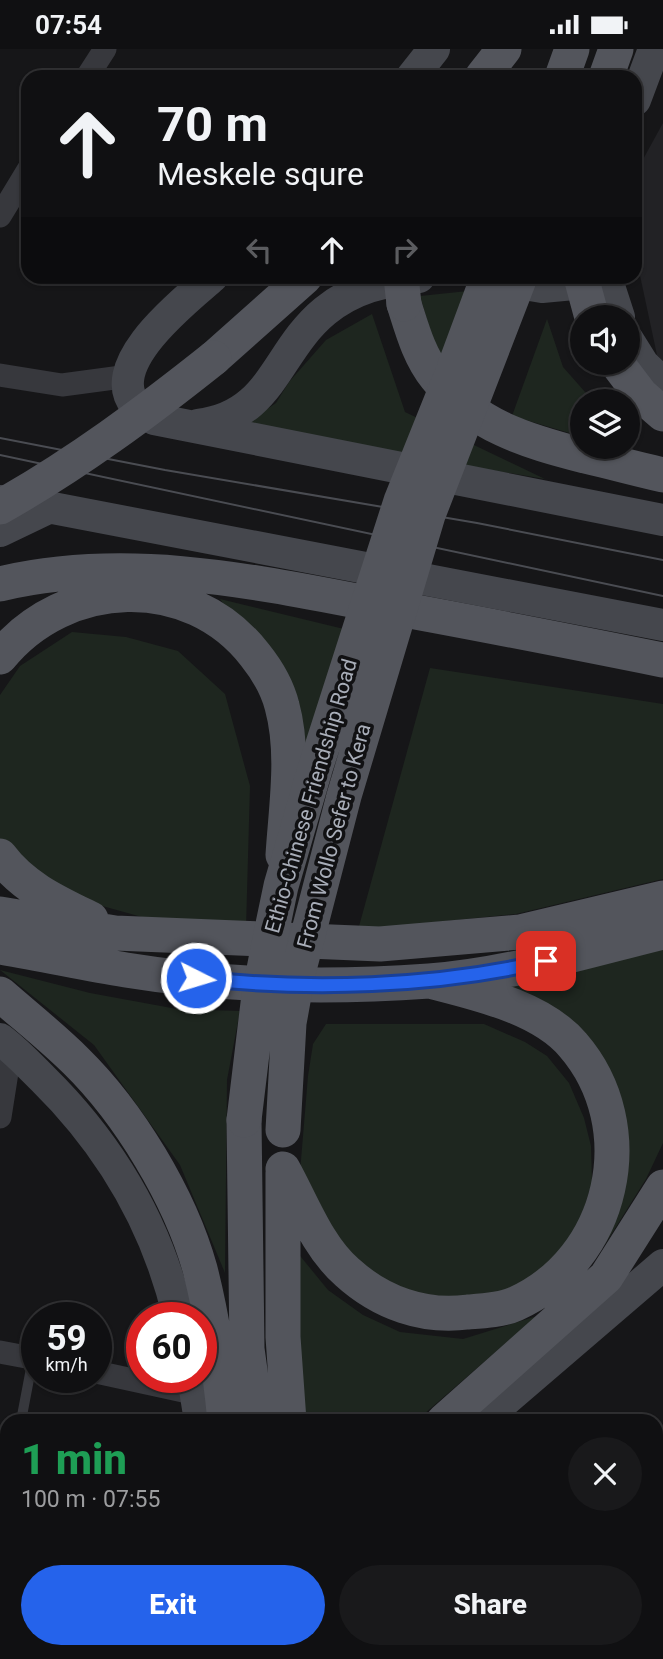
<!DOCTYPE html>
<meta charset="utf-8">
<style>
:root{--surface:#101012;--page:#19191b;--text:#f1f3f6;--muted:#9c9d9f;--line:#303032;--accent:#2563eb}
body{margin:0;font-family:Roboto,sans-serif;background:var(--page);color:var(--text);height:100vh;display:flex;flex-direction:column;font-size:26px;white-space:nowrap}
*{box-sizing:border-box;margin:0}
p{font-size:23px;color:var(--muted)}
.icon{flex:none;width:38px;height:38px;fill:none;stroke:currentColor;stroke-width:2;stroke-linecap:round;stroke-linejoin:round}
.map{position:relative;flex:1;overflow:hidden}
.details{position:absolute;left:0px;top:1365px;width:663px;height:245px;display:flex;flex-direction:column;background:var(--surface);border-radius:21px 21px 0 0;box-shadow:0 2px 5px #0004,0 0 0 2px var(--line)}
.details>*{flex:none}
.hud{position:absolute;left:21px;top:21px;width:621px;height:214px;border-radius:21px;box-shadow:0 2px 5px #0004,0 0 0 2px var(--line);background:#101012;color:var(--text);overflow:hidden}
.tools{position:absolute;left:570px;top:256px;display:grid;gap:14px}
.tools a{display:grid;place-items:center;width:70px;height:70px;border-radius:50%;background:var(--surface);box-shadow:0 2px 5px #0004,0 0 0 2px var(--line);font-size:35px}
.speed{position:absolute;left:21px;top:1253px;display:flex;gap:14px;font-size:35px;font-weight:700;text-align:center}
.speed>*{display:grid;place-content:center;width:91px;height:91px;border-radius:50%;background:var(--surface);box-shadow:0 2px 5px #0004,0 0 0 2px var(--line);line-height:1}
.speed small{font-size:18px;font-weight:400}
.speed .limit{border:10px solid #d22;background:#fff;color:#111}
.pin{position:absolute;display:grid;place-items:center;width:60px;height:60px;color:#fff;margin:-30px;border-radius:14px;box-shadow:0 4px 10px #0006}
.me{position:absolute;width:77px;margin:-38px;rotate:95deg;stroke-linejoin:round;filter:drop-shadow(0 0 5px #0008)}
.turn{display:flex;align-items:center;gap:24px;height:147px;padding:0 21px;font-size:32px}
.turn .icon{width:91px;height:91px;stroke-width:2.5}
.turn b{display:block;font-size:49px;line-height:60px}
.lanes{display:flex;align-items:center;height:66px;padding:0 21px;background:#0003;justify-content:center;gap:35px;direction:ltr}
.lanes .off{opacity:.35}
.round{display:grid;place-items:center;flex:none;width:74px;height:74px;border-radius:37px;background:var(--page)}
.headline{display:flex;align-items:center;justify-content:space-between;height:119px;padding:0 21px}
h1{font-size:42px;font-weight:800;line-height:52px;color:#1e9e55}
.primary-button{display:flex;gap:14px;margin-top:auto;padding:14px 21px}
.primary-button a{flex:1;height:80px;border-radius:42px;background:var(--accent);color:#fff;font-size:28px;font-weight:800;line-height:80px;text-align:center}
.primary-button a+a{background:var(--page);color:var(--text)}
.status{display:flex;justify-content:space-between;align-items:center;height:49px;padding:0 35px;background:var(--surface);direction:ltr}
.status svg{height:19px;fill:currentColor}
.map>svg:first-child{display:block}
.built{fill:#222225}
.green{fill:#1e261f}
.building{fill:#404145;stroke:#303034;stroke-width:2}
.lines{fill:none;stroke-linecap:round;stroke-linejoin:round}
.lane{stroke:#37383d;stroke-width:10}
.street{stroke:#37383d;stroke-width:23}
.secondary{stroke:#45474d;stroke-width:32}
.primary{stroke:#53555c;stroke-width:35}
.tram{stroke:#4a4c52;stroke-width:2}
.primary-bridge{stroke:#53555c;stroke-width:35}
.route-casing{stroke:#184099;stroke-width:18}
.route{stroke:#2563eb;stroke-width:12}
.labels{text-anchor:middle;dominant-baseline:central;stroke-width:7;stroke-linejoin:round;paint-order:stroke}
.street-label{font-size:21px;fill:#a8adb8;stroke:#111113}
</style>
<div class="status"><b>07:54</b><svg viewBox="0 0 49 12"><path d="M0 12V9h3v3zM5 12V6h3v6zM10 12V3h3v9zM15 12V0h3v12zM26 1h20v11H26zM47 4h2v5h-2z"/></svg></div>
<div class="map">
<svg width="663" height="1610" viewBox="0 0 663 1610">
<rect width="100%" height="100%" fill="#161618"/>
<path class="built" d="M663,74V312L657,306L635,203V125Z"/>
<path class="green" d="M468,242L441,318L420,247Z
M372,265L405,363L545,430L239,379L276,354L289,333L326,291Z
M547,270L563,318L593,352H583V388L512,367Z
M220,550L344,580L297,719L275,630Z
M72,583L126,588L178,602L225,645L250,737L246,879L149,870L63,846L0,791V646L20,617Z
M430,619L663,655V830L516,865L358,881Z
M663,897V1094L646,1130L604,1197L619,1132L616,1058L498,938Z
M0,921L90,944L177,960L240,962L227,1031L225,1224L180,1116L94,996Z
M326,975H484L525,993L547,1007L569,1034L584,1069L591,1097L592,1134L579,1175L554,1211L517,1237L472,1252L368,1236L326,1193L300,1123L308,1027L313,995Z
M292,1197L328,1241L363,1266L400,1283L463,1290L537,1267L416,1372H297Z"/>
<path class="building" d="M0,1468L7,1470V1525L0,1552Z
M188,1603H211L213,1610H190Z"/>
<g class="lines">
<path class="lane" d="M21,1372L33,1309
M2,1468L7,1444"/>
<path class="street" d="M87,28L105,0
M0,167L28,121
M0,326L62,336L129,327
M0,1068L11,998
M0,1303L37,1310
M96,1323L197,1345
M656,1442L663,1436
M656,1466L663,1469"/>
<path class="secondary" d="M412,28L434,0
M635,51L654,0
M212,228C186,251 101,316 136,357C140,362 148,366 154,370L663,471
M606,228L619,268
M495,230L542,238L606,232
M628,291L643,315L663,334
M198,376C273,367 275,303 325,262C353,239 384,232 419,228
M0,452L37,456L663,576
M0,482L48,459
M0,990C16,1002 29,1016 43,1030C111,1097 157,1175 179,1269
M193,1328L200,1372
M481,1372L663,1216
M243,1603L245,1610
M379,1603L380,1610"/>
<path class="primary" d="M482,28L504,0
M562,28L572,0
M606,28L616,0
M404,255C412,280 419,307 436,328C474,377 527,392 585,407C611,413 637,420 663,426
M214,309L305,228
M616,313L641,346L663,365
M0,535C125,505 253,532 377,556C473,573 568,592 663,611
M0,608C65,528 190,522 255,606C267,621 277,637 282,657C295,704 286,758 283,806
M0,807C23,838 56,853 91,870
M0,865L115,884L380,895L520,883L663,849
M0,898C42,905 84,914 126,921C224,937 329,939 429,932C508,926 586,902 663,883
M0,945C25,967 52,988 76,1012C129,1064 180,1148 200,1220C213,1270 220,1321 225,1372
M244,1071L247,1300L257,1372
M283,1120C302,1154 317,1197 347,1223C381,1254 424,1269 468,1263C483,1262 502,1261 515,1255C614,1211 644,1078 573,996C541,958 476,944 430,932
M283,1124V1288L289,1372
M444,1372L606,1228L663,1138
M275,1603L278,1610
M305,1603L306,1610
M335,1603L338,1610"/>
<path class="tram" d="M0,389L165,421L477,474L663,511
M0,406L663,547"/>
<path class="primary-bridge" d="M401,228L404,255
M581,228L591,265
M0,458C76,415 145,364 214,309
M244,1071L259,946L271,885L281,837L315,720L401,452L452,325L488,228
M283,1081L289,974L298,924L344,747L428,466L520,228"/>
</g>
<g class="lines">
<defs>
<path id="route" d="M196,929C309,942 435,938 546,912"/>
</defs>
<use href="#route" class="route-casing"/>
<use href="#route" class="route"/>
</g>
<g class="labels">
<g class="street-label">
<text transform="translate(311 747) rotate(-74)">Ethio-Chinese Friendship Road</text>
<text transform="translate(334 787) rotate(-75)">From Wollo Sefer to Kera</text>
</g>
</g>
</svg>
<div class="tools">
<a><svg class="icon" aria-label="sound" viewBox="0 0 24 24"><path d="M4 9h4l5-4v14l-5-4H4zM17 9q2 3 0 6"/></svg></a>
<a><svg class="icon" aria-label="layers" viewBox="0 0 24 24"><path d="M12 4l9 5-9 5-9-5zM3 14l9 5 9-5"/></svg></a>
</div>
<div class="speed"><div>59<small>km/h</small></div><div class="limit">60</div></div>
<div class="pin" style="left:546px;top:912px;background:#d93025"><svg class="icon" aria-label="arrive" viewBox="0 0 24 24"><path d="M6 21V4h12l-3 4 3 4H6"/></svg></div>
<svg class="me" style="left:196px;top:929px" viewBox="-20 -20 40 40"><circle r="17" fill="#2563eb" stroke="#fff" stroke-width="3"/><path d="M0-11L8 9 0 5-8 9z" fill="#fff"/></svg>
<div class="hud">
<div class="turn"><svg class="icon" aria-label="ahead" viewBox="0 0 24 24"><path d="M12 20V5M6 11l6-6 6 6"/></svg><div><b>70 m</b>Meskele squre</div></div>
<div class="lanes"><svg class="icon off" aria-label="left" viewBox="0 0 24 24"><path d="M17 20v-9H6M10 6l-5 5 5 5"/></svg><svg class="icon" aria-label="ahead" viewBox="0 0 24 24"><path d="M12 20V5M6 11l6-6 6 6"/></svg><svg class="icon off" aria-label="right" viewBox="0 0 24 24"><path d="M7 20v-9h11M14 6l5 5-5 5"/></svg></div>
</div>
<section class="details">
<div class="headline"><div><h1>1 min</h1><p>100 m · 07:55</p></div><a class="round"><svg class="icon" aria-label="close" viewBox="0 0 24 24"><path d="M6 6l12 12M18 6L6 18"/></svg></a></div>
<div class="primary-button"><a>Exit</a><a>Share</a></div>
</section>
</div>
